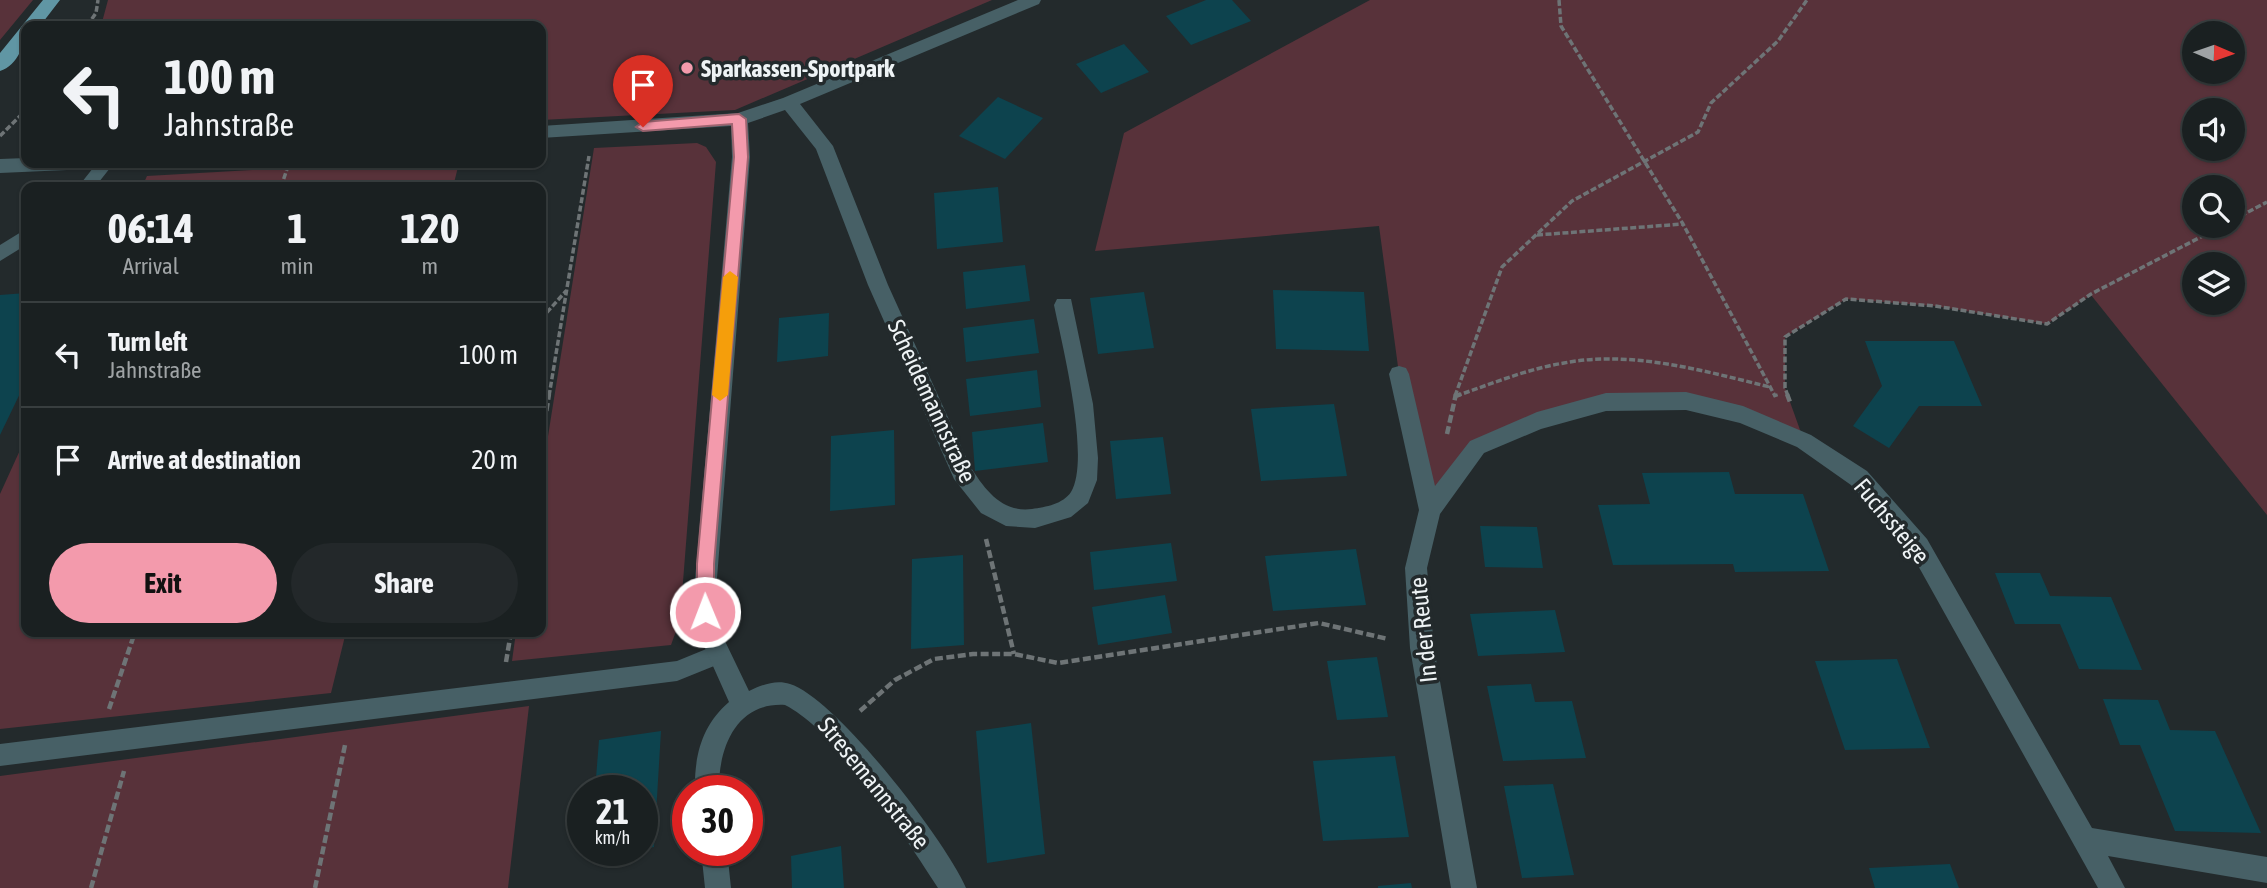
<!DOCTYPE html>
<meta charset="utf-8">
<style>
:root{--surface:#1a2021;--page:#23282a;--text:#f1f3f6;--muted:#9fa3a5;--line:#383e3f;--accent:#f39aac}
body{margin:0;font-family:"Asap Condensed",sans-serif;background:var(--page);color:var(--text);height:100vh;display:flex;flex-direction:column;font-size:26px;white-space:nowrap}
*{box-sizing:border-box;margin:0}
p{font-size:23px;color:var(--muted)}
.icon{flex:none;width:38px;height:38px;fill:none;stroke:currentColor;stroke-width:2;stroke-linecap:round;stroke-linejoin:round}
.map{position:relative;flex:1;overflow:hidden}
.drawer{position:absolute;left:21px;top:182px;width:525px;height:455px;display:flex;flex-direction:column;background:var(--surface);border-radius:14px;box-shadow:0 2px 5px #0004,0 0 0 2px var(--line)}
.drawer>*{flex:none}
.guide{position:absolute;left:21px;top:21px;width:525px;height:147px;border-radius:14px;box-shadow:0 2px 5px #0004,0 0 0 2px var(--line);background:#1a2021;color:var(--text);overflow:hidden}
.needle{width:46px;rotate:92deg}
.controls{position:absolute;left:2182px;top:21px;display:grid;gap:14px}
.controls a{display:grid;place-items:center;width:63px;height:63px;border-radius:50%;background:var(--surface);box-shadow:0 2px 5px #0004,0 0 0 2px var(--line);font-size:35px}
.speed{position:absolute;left:567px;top:775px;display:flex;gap:14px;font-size:35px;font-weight:700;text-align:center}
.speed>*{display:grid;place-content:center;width:91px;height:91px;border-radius:50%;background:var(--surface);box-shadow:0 2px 5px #0004,0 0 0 2px var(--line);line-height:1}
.speed small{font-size:18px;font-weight:400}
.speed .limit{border:10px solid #d22;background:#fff;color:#111}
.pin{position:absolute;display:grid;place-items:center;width:60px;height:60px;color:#fff;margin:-72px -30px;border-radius:50% 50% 50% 0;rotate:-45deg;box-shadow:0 0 7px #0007}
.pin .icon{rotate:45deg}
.me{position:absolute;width:77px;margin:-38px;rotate:359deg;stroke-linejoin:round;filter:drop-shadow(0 0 5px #0008)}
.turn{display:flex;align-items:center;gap:24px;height:147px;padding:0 28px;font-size:32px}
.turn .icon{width:91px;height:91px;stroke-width:2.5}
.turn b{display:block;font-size:49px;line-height:60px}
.eta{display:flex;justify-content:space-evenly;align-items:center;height:119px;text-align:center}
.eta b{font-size:42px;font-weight:700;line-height:49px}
.action{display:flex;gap:14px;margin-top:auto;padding:14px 28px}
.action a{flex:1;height:80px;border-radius:42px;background:var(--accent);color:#111;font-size:28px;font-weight:700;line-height:80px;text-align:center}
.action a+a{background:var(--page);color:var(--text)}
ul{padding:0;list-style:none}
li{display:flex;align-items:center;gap:21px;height:105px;padding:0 28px;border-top:2px solid var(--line)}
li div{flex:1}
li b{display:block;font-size:26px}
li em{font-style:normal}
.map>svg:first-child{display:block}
.green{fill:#58323a;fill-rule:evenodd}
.building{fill:#0d434e}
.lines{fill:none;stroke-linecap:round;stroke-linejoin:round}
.path-far1{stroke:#6e7476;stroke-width:3.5;stroke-dasharray:6 2.5;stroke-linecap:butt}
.path{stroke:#6e7476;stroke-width:4.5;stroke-dasharray:8 3.5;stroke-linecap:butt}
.lane{fill:#476066;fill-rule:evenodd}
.street{fill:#476066;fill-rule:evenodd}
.primary{fill:#6096a4;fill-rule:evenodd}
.route{fill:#f39aac;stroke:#9e6470;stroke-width:2}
.slow{fill:#f59e0b}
.poi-dot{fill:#f39aac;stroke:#232a2c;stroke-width:2.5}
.labels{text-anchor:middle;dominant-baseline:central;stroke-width:7;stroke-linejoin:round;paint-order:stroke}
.poi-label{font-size:24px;font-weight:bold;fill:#eef3f5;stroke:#232a2c;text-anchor:start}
.street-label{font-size:24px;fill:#eef3f5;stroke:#232a2c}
</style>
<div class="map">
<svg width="2267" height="888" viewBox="0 0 2267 888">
<rect width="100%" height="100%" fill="#232a2c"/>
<path class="green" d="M0,0H33L0,40Z
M108,0H992L735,110L541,120V26H101Z
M1370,0H2267V515L2091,295L2047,324L1935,306L1846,299L1785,337V388L1804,441L1743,415L1606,402L1478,447L1430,510L1399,374L1379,226L1095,251L1124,133ZM2194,33H2233V72H2194ZM2194,110H2233V149H2194ZM2194,187H2233V226H2194ZM2194,264H2233V303H2194Z
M697,143L706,147L716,162L680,620L671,645L512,661L516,632H541V480L594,148Z
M376,163H459L453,187H142L147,176Z
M26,437V632H346L331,693L0,729V494Z
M529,706L508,888H0V776Z"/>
<path class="building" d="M1206,0H1232L1251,21L1191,45L1166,16Z
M1124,44L1149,72L1101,93L1076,64Z
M998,97L1043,118L1005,159L959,136Z
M998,187L1003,242L937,249L934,193Z
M1025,265L1030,301L966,309L963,272Z
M1273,290L1364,292L1369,351L1276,349Z
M1144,292L1154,348L1098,354L1090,298Z
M26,293V381L0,435V295Z
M829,313L828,356L777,362L779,318Z
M1034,319L1039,353L966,362L963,328Z
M1865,341H1954L1982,406H1919L1889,448L1853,426L1882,386Z
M1037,370L1041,407L970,416L966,379Z
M1334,404L1347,476L1261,481L1251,409Z
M1043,423L1048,462L975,471L972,432Z
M894,430L895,505L830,511L831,436Z
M1163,437L1171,494L1116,499L1110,441Z
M1729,472L1735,494H1803L1829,571L1735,572L1733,564L1613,565L1598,505L1650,504L1642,473Z
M1480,526L1537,527L1543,568L1485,567Z
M1171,543L1177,581L1094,590L1090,552Z
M1356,549L1366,605L1273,611L1265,556Z
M963,555L964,645L911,649L912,559Z
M1995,573H2040L2050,596L2111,597L2142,670L2079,669L2060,624H2015Z
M1165,595L1172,633L1098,645L1092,607Z
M1555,610L1565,652L1478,656L1470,614Z
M1377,657L1388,717L1337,720L1327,661Z
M1897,659L1930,748L1845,750L1815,661Z
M1531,684L1535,702L1572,701L1586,758L1503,761L1487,686Z
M2103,699L2158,700L2170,730L2215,731L2261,833L2175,831L2140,745H2120Z
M1031,723L1045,854L987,863L976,731Z
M661,731L654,847L642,849V791H595L599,740Z
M1395,756L1409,837L1323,841L1313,761Z
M1553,784L1574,875L1522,878L1504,786Z
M841,846L844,888H792L791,856Z
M591,850H622L623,852L590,857Z
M1950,864L1959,888H1875L1869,868Z
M1411,883L1412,888H1378V886Z"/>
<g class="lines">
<path class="path-far1" d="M1559,0L1561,26L1683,224L1775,396
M87,26L96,13L98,0
M0,136L26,110
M281,187L289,163
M2233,220L2267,202
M1537,235L1683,224
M541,319L566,291
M549,396L589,156
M1455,396L1502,267L1572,201L1698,132L1711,103L1778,41L1807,0
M1456,396C1491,384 1527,369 1564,363C1632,350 1704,371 1770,387
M1788,396L1785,388V337L1846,299L1935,306L2047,324L2091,294L2222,226"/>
<path class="path" d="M1775,394L1776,397
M1787,394L1790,402
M1456,396L1461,394
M1447,434L1456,394
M541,445L549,394
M986,539L1014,654
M506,662L511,632
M109,709L135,632
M860,711L895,680L934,659L973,654H1014L1058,663L1319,623L1388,639
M91,888L124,771
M315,888L345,745"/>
<path class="lane" d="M97,163H114L95,187H78Z
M26,229V245L0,261V245Z
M716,645L724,648L727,655L724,662L677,681L0,766V744L677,661Z"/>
<path class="street" d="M1018,0H1041L1039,4L800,104L833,146L888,285L970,466C985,490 1002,513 1032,509C1046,507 1063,504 1071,492C1091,459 1062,344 1054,305L1057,299H1071L1093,404L1098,458L1097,480L1088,503L1071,517L1035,528L1006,526L981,513L954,479L868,285L816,149L785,110L748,123L750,157L716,591L723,637L749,691C762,685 776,679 790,684C837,699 946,841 966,888H938C905,837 838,732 785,705C735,702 718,750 719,791H695C694,756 702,725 729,702L700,637L694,591L732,157L731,126L541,138V126L738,113L783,98Z
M26,158V163H76L67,170L0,173V159Z
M1399,366L1406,368L1409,374L1435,486L1470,441L1537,412L1606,393L1686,392L1743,406L1811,435L1867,471L1927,539L2092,828L2267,857V883L2108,856L2125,888H2098L1911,553L1851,485L1797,447L1740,423L1686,410L1606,411L1541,429L1484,453L1440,514L1427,568L1434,648L1477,888H1451L1410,648L1405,568L1419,510L1389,374L1392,368Z
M701,850H727L731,888H705Z"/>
<path class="primary" d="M43,0H60L40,26H26C26,42 18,66 0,71V53Z"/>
</g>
<path class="route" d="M739,114L746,119L748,157L714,564V612L705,620L697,612V564L734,157L732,124L643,131L636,127L643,122Z"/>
<path class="slow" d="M730,271L738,277L728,395L720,401L712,395L723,277Z"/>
<circle class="poi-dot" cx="687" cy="68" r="7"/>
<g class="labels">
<g class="poi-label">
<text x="701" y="68">Sparkassen-Sportpark</text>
</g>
<g class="street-label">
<text transform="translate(932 401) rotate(65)">Scheidemannstraße</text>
<text transform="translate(1892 521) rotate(50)">Fuchssteige</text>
<text transform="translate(1423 630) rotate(-96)">In der Reute</text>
<text transform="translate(874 783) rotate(51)">Stresemannstraße</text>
</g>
</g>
</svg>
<div class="controls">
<a><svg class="needle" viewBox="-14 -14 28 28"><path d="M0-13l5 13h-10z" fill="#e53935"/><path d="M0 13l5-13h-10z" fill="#9fa3a5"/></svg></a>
<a><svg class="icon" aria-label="sound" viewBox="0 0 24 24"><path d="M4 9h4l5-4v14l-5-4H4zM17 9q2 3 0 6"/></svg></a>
<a><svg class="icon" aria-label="search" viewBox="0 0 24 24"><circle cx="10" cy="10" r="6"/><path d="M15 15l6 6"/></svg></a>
<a><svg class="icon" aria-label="layers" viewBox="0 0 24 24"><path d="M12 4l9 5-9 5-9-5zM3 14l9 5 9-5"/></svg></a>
</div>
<div class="speed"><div>21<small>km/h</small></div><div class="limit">30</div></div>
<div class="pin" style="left:643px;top:127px;background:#d93025"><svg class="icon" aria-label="arrive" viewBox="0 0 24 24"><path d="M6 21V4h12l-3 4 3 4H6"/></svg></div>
<svg class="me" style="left:705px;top:612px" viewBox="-20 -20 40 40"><circle r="17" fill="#f39aac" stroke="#fff" stroke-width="3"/><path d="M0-11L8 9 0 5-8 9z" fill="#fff"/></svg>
<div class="guide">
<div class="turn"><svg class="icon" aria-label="left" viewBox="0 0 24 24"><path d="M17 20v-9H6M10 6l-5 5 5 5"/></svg><div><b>100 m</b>Jahnstraße</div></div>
</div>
<section class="drawer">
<div class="eta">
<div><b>06:14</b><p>Arrival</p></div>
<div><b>1</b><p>min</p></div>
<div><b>120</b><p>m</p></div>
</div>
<ul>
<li><svg class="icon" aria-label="left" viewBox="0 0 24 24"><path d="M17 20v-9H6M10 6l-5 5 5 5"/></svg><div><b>Turn left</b><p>Jahnstraße</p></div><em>100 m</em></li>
<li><svg class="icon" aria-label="arrive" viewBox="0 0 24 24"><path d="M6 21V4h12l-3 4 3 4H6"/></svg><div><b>Arrive at destination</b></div><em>20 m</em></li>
</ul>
<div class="action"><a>Exit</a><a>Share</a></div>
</section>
</div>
